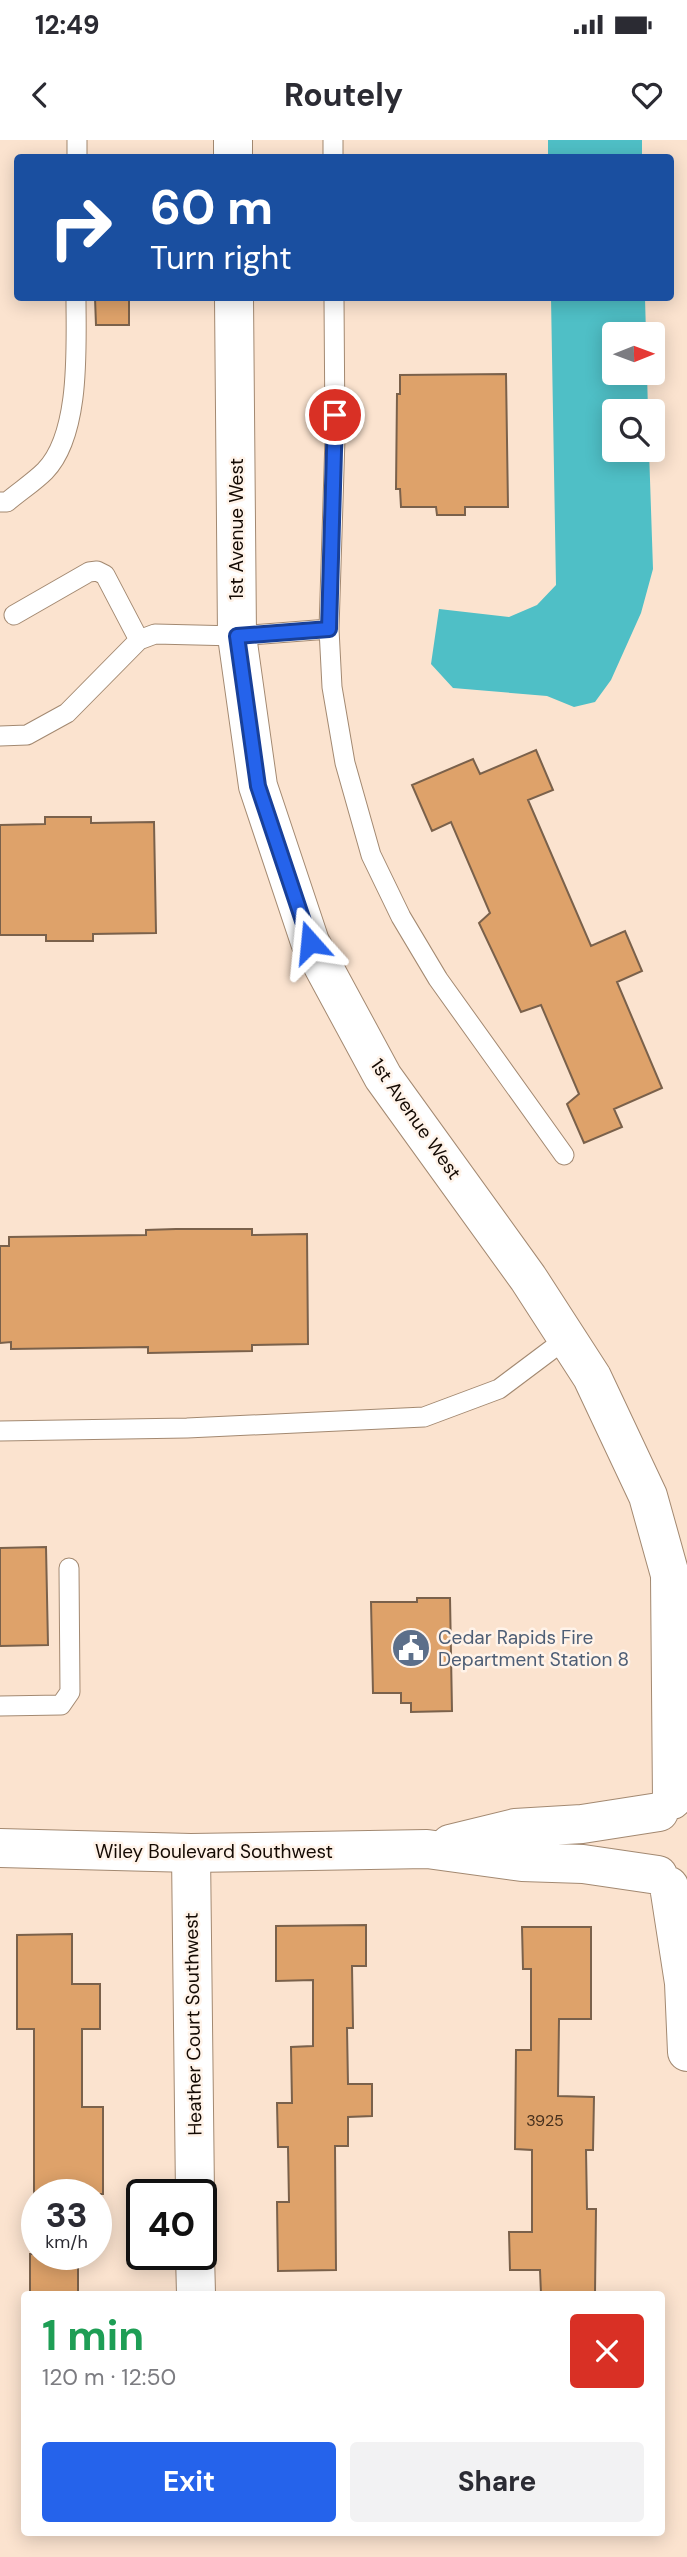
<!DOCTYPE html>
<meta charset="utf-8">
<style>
:root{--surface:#fff;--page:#f2f2f3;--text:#2b2b33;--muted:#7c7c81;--accent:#2563eb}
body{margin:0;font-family:"DM Sans",sans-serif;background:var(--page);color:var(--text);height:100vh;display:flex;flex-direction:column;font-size:26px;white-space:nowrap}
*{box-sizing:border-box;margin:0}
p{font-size:23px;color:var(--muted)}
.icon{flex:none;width:38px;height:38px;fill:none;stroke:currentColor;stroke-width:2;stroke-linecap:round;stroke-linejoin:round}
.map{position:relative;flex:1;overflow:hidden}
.details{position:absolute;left:21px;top:2151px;width:644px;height:245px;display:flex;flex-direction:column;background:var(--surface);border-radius:7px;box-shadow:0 4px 18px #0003}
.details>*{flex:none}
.top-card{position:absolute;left:14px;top:14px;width:660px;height:147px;border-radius:7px;box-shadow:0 4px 18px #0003;background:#1a4fa0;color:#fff;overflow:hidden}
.needle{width:46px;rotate:89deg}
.controls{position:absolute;left:602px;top:182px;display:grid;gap:14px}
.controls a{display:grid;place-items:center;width:63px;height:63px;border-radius:7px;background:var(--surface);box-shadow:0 4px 18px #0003;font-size:35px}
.speed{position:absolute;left:21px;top:2039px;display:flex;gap:14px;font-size:35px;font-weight:700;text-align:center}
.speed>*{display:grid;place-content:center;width:91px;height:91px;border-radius:50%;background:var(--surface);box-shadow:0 4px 18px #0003;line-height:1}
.speed small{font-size:18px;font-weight:400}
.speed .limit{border:4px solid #111;border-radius:10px;background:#fff;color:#111}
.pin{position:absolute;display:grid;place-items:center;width:60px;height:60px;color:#fff;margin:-30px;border:4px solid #fff;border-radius:50%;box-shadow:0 2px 7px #0007}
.me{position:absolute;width:77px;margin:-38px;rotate:342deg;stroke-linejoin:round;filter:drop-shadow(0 0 5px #0008)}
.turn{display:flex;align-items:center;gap:24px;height:147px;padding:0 21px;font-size:32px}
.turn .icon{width:91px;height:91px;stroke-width:2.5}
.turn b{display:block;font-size:49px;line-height:60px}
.round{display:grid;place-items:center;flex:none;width:74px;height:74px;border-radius:7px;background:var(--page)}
.headline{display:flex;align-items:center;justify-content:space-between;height:119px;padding:0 21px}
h1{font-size:42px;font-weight:700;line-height:52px;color:#1e9e55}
.action{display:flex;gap:14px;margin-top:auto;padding:14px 21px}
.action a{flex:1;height:80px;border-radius:7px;background:var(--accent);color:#fff;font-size:28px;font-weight:700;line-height:80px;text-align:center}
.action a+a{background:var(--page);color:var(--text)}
.status{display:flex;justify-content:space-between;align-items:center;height:49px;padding:0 35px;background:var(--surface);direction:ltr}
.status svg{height:19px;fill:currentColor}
header{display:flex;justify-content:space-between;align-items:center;height:91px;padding:0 21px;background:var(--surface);font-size:32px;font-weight:700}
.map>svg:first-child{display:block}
.water{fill:#4fbfc6}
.building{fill:#dea26a;stroke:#7a614b;stroke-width:2}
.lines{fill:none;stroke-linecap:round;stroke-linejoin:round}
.lane-casing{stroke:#a38971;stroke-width:21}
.street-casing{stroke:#a38971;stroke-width:40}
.secondary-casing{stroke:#a38971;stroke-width:40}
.lane{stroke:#fff;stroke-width:19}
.street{stroke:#fff;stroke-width:38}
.secondary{stroke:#fff;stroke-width:38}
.route-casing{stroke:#184099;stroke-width:18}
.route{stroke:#2563eb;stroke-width:12}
.labels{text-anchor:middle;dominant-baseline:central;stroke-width:5;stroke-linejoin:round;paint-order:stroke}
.number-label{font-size:16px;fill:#46301d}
.street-label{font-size:19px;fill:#140a03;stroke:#fff3e9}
.service-label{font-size:19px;fill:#4e5e75;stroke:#fff3e9;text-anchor:start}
</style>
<div class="status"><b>12:49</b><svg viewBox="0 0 49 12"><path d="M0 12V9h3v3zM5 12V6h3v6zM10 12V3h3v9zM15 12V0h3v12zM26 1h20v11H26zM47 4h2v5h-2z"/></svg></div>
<header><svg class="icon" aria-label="back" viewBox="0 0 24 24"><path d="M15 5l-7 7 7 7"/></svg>Routely<svg class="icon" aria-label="heart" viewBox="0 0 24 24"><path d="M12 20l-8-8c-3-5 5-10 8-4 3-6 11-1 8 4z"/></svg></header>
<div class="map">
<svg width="687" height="2417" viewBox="0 0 687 2417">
<rect width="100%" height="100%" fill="#fbe3cf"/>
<path class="water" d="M548,0H642V17H548Z
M551,158H645L646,194H614V233H647L648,271H614V310H649L653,429L641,473L611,540L595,562L574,567L547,556L453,548L431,524L439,469L509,477L537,465L556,445Z"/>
<path class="building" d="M95,158H129V185H96Z
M506,234L508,367H465V375H437L436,367H401L400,349H396L397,254H400V235Z
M536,610L553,650L528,660L591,806L625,791L642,831L617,842L662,948L614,969L622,987L584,1003L567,964L579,954L541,865L521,872L479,783L490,773L451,682L432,691L412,645L473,619L480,634Z
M45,677H91V683L154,682L156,793L93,794V801H46V795H0V685L45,684Z
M176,1089H252V1095L307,1094L308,1204L252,1205V1211L148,1213V1207L11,1209V1202L0,1203V1106H9V1097L146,1095V1090Z
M46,1407L48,1505L0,1506V1408Z
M417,1458H450L452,1571L411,1572V1563H401V1553H373L371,1462H417Z
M366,1785V1826H352L353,1888H347L348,1944H372V1976L348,1977V2006H335L336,2130L278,2131L277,2062H289L288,2007H278L277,1963H292L291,1907L313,1906V1840L276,1841V1786Z
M522,1787H591V1879H559L558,1956L594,1957L593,2010H586L587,2069H596L595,2154H541L540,2130H510L509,2092H532V2010L515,2009L516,1910H531V1829H523Z
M72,1794V1844H100V1889H82V1967H103V2054H34V1889H17V1795Z
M30,2114H78V2154H30Z"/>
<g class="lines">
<defs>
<path id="lane" d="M333,0V18
M77,18V0
M334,158L335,298L329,489L332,547L345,623L371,715L401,777L438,839L564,1015
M0,362H7C20,351 34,342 45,331C81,294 76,206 76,158
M14,475L89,432L97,431L105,435L139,500
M0,596L27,595L67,573L139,500L155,494L237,496L329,489
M0,1291L187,1288L424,1277L499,1249L567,1198
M0,1566L61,1565L70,1552L69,1428"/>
<path id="street" d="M191,1713L195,2054
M195,2114L196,2154"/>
<path id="secondary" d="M233,0V18
M234,158L237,496L258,646L310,802L383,937L528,1138L592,1237L648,1356L670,1435L687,1467
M670,1437L672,1660
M450,1704L515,1688L582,1684L659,1672
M0,1708L191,1713L427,1709L522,1722L583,1724L658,1735
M669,1746L684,1843L687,1912"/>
</defs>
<use href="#lane" class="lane-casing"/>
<use href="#street" class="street-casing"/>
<use href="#secondary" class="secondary-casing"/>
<use href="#lane" class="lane"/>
<use href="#street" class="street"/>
<use href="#secondary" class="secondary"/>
</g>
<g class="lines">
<defs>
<path id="route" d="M310,802L258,646L237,496L329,489L335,275"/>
</defs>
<use href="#route" class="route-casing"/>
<use href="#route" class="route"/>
</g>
<defs>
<symbol id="civic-disc" viewBox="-11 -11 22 22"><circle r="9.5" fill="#5c6f8a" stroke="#fff3e9"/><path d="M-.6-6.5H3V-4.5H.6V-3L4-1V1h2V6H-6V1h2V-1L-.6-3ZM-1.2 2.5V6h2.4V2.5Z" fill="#fff"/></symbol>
</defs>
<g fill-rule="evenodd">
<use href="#civic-disc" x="389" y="1486" width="44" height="44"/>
</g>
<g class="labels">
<g class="number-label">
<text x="545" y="1980">3925</text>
</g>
<g class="street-label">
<text transform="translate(236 389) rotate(-90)">1st Avenue West</text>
<text transform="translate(416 979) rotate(55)">1st Avenue West</text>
<text x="214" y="1711">Wiley Boulevard Southwest</text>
<text transform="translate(193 1884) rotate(-91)">Heather Court Southwest</text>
</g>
<g class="service-label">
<text x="438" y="1497">Cedar Rapids Fire<tspan x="438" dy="22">Department Station 8</tspan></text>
</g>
</g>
</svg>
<div class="controls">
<a><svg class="needle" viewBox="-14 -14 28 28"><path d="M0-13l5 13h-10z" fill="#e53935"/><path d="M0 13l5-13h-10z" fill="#7c7c81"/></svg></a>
<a><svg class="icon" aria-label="search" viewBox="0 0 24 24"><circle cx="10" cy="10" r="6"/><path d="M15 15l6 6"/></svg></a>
</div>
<div class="speed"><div>33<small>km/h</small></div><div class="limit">40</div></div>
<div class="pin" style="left:335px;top:275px;background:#d93025"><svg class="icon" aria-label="arrive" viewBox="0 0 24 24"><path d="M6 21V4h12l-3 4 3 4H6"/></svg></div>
<svg class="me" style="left:310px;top:802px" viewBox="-20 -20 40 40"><path d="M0-17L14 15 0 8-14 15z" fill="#2563eb" stroke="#fff" stroke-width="4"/></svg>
<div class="top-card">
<div class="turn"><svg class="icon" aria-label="right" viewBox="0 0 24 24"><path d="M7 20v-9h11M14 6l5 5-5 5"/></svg><div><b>60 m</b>Turn right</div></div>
</div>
<section class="details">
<div class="headline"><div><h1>1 min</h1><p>120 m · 12:50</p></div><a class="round" style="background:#d93025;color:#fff"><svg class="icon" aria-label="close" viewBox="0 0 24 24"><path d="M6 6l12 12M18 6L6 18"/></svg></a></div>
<div class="action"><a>Exit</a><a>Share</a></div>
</section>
</div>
